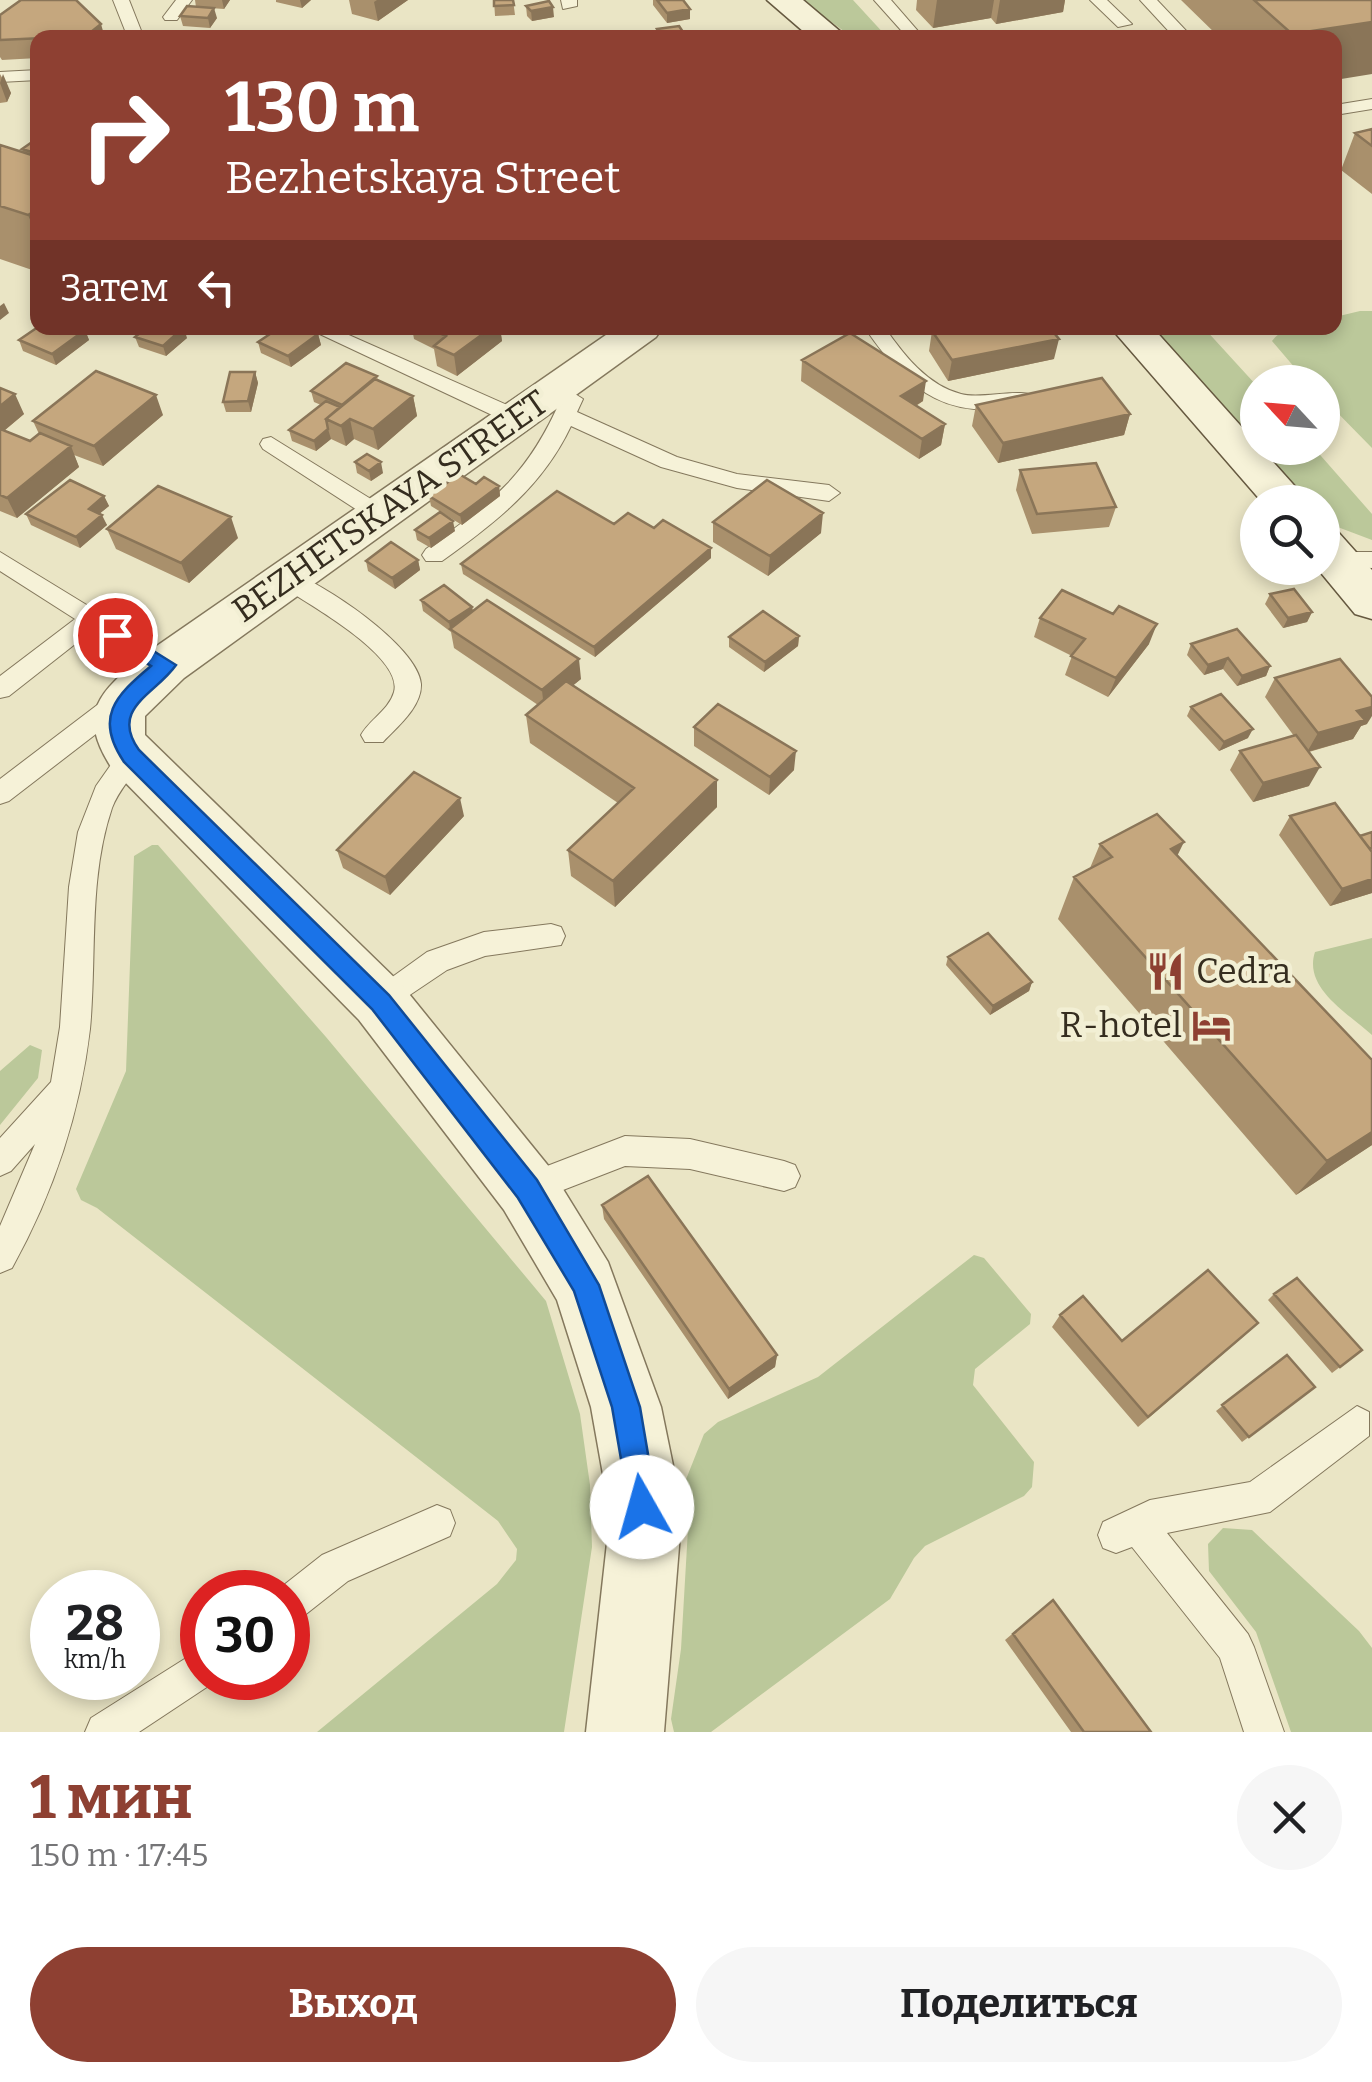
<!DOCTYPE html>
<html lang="ru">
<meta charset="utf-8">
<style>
:root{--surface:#fff;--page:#f6f6f6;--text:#202124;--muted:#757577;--accent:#8e4032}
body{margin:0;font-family:Bitter,serif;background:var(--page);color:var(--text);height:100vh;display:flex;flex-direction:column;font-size:38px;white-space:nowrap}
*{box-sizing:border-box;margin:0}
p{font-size:32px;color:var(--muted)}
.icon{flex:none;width:55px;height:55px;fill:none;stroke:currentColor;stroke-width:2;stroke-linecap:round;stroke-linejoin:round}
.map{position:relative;height:1732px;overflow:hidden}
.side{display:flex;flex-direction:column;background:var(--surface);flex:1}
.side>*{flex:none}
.hud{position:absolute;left:30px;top:30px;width:1312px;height:305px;border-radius:20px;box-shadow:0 5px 15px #0003;background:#8e4032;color:#fff;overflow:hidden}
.needle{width:65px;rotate:296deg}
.tools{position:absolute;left:1240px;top:365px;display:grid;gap:20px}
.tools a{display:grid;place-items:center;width:100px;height:100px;border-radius:50%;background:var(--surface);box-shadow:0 5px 15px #0003;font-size:50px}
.speed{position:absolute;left:30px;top:1570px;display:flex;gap:20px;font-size:50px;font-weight:700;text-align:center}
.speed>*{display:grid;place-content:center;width:130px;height:130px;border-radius:50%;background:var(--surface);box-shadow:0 5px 15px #0003;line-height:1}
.speed small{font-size:25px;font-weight:400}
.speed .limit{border:15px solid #d22;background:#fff;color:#111}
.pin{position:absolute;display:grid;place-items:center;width:85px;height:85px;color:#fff;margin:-42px;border:5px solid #fff;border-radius:50%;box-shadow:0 2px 10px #0007}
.me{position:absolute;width:110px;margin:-55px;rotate:353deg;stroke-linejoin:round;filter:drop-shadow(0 0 8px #0008)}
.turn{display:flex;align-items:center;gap:35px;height:210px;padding:0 30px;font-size:45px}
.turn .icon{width:130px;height:130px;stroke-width:2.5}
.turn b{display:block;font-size:70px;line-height:85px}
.then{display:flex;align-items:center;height:95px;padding:0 30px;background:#0003;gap:20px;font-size:38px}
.round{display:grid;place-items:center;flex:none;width:105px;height:105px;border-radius:52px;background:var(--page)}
.overview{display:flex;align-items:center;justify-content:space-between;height:170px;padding:0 30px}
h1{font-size:60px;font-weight:700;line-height:75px;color:var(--accent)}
.action{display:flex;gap:20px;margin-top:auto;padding:20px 30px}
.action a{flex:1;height:115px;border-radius:60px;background:var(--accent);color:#fff;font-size:40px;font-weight:700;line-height:115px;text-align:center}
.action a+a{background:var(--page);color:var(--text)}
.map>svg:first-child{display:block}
.green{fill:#bbc89a}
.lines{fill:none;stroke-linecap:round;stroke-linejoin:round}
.lane-casing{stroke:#84785d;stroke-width:2}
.street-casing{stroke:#84785d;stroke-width:3}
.secondary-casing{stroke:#665940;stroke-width:3}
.lane{fill:#f6f2d8;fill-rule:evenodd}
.street{fill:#f6f2d8;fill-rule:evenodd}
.secondary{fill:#f6f2d8;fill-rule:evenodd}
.wall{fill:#a9906c}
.shaded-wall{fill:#8a7558}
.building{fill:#c5a77e;stroke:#8a7558;stroke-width:2.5}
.route{fill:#1a73e8;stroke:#114b97;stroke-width:2.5}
.labels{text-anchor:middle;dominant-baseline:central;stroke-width:9;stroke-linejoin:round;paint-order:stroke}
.street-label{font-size:35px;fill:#352d1f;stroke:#f2efd4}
.poi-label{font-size:35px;fill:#352d1f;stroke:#f2efd4;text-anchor:start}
</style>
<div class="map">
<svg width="1372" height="1732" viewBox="0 0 1372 1732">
<rect width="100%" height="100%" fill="#eae5c5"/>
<path class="green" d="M801,0H853L887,37H852Z
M1360,311H1372V448L1323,398L1322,382H1307L1272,341C1286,322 1314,328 1335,328V317Z
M1152,328H1204L1257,386V445Z
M1260,448H1314L1372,514V540L1327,523L1323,518L1322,502H1309Z
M152,845H158L326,1037L546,1301L580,1414L590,1485L592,1547L564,1732H317L497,1584L516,1560L517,1549L498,1521L97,1208L81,1200L76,1189L126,1071L134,856Z
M1372,938V1035C1348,1013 1303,988 1315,952Z
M30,1045L42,1050L38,1078L0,1125V1071Z
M974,1255L984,1258L1031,1314L1030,1324L975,1369L973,1385L1034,1462L1032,1487L1024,1496L925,1546L914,1558L890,1599L711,1732H674L671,1719L681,1649L688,1529L683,1487L704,1434L718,1422L818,1377Z
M1223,1528L1252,1530L1359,1631L1372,1648V1732H1291L1256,1632L1209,1571L1208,1544Z"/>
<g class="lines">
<defs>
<path id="lane" d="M113,0H129L144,38H128Z
M176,0H192L177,20H165L163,17Z
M561,0H577V6L563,9Z
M874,0H891L924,38H908Z
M1090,0H1107L1132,24L1118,27Z
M1140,0H1157L1193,38H1175Z
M38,70V80L0,82V72Z
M1372,99V109L1335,115V105Z
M307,328H333L523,412L526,417L515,424L507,422Z
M865,328H885C904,355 927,385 961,394C982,400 1025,386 1037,398L1033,403C951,424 910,394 865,328Z
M572,392L583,399L577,412L677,457L737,474L829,485L840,493L829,501L737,488L661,467L571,426C542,487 496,522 442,561H426L422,555L426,549C493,501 527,477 561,399Z
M271,437L387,509L390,514L387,519H371L263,449L260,444L263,439Z
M0,552L175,659L178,665L175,671H157L93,630L9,696L0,698V676L75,619L0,571Z
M1336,552H1372V568L1328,566L1324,560Z
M287,571C321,581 418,646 421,684C422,707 397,727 383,742H365L361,735C370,719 389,710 394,692C404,656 305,602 279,585L275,579L279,573Z
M122,690L131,693L135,700L131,707L9,801L0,804V779L113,693Z
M131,746L140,749L144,756C135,774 119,789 112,808C88,879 97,956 90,1029C80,1114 53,1194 12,1268L0,1273V1226L35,1144L11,1171L0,1176V1138L51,1082L60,1027L69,887L78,832L96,786L122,749Z
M551,924L561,927L565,936L561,945L485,956L447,970L380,1015L370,1011L365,1002L370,993L427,952L484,932Z
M625,1136L690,1139L784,1161L795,1165L800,1176L795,1187L784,1191L690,1169L625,1166L527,1204L516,1200L511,1189L516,1178Z
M1357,1406L1369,1412V1436L1270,1512L1167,1533L1248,1634L1254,1647L1284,1732H1244L1220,1658L1132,1547L1116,1553L1103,1548L1098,1535L1103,1522L1150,1500L1250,1482Z
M437,1505L450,1510L455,1523L450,1536L348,1581L301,1618L288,1624V1592H275L322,1555Z
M202,1648V1678H217L216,1681L139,1732H85L91,1718Z"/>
<path id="street" d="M616,328H662L656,337L184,678L145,716V735L401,984L550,1168L608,1262L661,1407L676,1480L680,1534L664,1732H586L608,1534L604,1480L591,1407L557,1300L504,1210L359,1020L113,770C74,711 101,691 148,652Z"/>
<path id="secondary" d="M767,0H803L848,38H811Z
M1111,328H1153L1309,502H1262Z
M1322,527L1338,532L1372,570V619L1355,614L1317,568H1322Z"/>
</defs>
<use href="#lane" class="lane-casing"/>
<use href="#street" class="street-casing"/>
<use href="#secondary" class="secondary-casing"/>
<use href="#lane" class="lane"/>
<use href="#street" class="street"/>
<use href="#secondary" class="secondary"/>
</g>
<path class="wall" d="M195,0H230L224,9L196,7Z
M276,0H311L302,8L276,2Z
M349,0H408L378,21L352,14Z
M494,0H513L515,15L495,16Z
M653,0H683L690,9V19L667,23L653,5Z
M917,0H1065L1063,12L996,24L991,18L933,28L916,10Z
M1181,0H1372L1335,38H1220Z
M526,6L554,17L532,21L527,16Z
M0,15L105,38H38V58L2,60L0,57Z
M180,16L217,18L210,28L183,26Z
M0,74L11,93L7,102L0,103Z
M1372,129V194L1341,170L1355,133Z
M38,138V272L0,259V145L24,153L22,149Z
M412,328H500L502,341L457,376L437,366L434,349L414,339Z
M85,330L89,340L56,365L23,351L19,340Z
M932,331L1054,359L948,381L929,351Z
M318,334L321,345L291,367L261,353L258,342Z
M135,337L187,338L166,356L139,347Z
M802,360L923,401L916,406L945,424L941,445L919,459L801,381Z
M255,372L258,383L251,412H226L223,402Z
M377,376L378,380L413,396L417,416L378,450L354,439L346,446L331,439L316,451L292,441L289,430L321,405L314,402L311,391Z
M0,388L24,414L4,431L30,441L39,434L33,421L163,415L103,466L74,455L79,467L17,518L0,511Z
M976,405L1130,414L1124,435L998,463L972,426Z
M355,462L383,473L371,481L357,473Z
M1020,470L1116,507L1109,527L1032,534L1016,490Z
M476,484L499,486L500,496L462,525L431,506L429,496Z
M104,496L109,506L99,514L107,525L80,548L31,525L26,514Z
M713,522L821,533L768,576L713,542Z
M614,524L654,528L711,558L595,657L463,574L461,564Z
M107,529L238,538L189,583L116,549Z
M415,530L455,531L431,548L417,540Z
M418,560L420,570L395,589L368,571L366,561Z
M1270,594L1312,612L1307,622L1283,628L1265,604Z
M421,600L472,607L473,611L581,679L572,686L717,780V807L615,907L571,876L568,850L618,803L530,743L526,715L538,705L454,648L451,632L423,611Z
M1040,618L1149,644L1108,697L1065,675L1072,656L1034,637Z
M799,636L798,646L764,672L729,647V637Z
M1191,644L1270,666L1266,676L1237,686L1223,669L1204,675L1187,655Z
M1275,678L1367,724L1361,726L1353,739L1309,752V786L1253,802L1230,770L1240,751L1294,736L1265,697Z
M1191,707L1248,738L1219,751L1187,716Z
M694,727L794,770L769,795L694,746Z
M464,816L390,895L343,868L337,850Z
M1290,816L1372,893L1330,906L1279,835Z
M1100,844L1177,856L1372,1060V1145L1296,1195L1058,919L1074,877L1090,868Z
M948,957L1032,982L1029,991L990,1015L946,965Z
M602,1205L777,1355L775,1367L728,1399L604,1219Z
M1274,1294L1362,1350L1332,1373L1268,1300Z
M1060,1315L1122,1341L1245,1335L1138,1427L1052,1327Z
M1287,1355L1315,1387L1242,1442L1216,1411Z
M1044,1607L1151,1732H1071L1005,1640Z"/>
<path class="shaded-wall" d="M222,0H230L224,9Z
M300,0H311L302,8Z
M377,0H408L378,21L374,2Z
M937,0H994L991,18L933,28Z
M1000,0H1065L1063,12L996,24Z
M553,7L554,17L532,21L531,11Z
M214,8L217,18L210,28L208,18Z
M690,9V19L667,23V13Z
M1372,22V74L1335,80V38H1291L1292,34Z
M101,24L105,38H87L86,36Z
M3,74L11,93L7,102L0,83Z
M37,209L38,210V238L28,215Z
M4,303L9,313L0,320V306Z
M184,328L187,338L166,356L163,346Z
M491,328H500L502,341L457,376L454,355Z
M85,330L89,340L56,365L52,354Z
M318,334L321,345L291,367L288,356Z
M1059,339L1054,359L948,381L952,360Z
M255,372L258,383L251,412L248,401Z
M926,381L923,401L898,416L901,396Z
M15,394L24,414L0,434V406Z
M156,395L163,415L103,466L94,446Z
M413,396L417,416L378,450L373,429Z
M1130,414L1124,435L998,463L1003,443Z
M350,419L354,439L346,446L341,426Z
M945,424L941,445L919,459L922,439Z
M328,429L331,439L316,451L314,441Z
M71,446L79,467L17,518L7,498Z
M381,462L383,473L371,481L369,471Z
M499,486L500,496L462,525L460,515Z
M104,496L109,506L93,519L89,509Z
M823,513L821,533L768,576L770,556Z
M102,515L107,525L80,548L76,537Z
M231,517L238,538L189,583L181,563Z
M453,521L455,531L431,548L429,538Z
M711,548V558L595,657L594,647Z
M418,560L420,570L395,589L392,578Z
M472,607L474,617L450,629L449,622Z
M1312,612L1307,622L1283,628L1288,618Z
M1157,624L1149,644L1108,697L1116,678Z
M799,636L798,646L764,672L765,662Z
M1228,658L1223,669L1204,675L1208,665Z
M579,659L581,679L544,709L542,690Z
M1270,666L1266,676L1237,686L1242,676Z
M1372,707V716L1367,724L1361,726L1353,739L1307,752L1318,733L1357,711Z
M1253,729L1248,738L1219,751L1224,742Z
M796,751L794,770L769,795L770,777Z
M1320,767L1309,786L1253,802L1263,783Z
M717,780V807L615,907L613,881Z
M460,798L464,816L390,895L385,877Z
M1184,842L1163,885L1171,849Z
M1372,879V893L1330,906L1342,889Z
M1032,982L1029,991L990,1015L993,1006Z
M1372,1132V1145L1296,1195L1327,1161Z
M777,1355L775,1367L728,1399L729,1389Z"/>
<path class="building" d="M21,0H76L101,24L86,36L0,40V15Z
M494,0H513L514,5L494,6Z
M657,0H683L690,9L667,13Z
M1254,0H1372V22L1292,34Z
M549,1L553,7L531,11L526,6Z
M187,6L214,8L208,18L180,16Z
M679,26L687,38H663L657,29Z
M1372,129V146L1355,133Z
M38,138V154L22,149Z
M0,145L38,157V209L28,215L0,206Z
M38,327L79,328L85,330L52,354L19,340Z
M146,328H183L163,346L135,337Z
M279,328H303L318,334L288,356L258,342Z
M429,328H491L454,355L434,346L446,336Z
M950,328H1050L1059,339L952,360L932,331Z
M850,333L926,381L901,396L945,424L922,439L802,360Z
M346,363L377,376L342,405L311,391Z
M96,371L156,395L94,446L33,421Z
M230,372H255L248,401L223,402Z
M1102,378L1130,414L1003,443L976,405Z
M375,379L413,396L373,429L350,419L341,426L326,419Z
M0,388L15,394L0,406Z
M326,401L340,407L326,419L328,429L314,441L289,430Z
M0,429L30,441L40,433L71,446L7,498L0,495Z
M367,454L381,462L369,471L355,462Z
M1096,463L1116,507L1037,514L1020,470Z
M459,474L476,484L484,477L499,486L460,515L429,496Z
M70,480L104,496L89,509L102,515L76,537L26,514Z
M767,480L823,513L770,556L713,522Z
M158,486L231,517L181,563L107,529Z
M557,491L614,524L628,513L654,528L663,520L711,548L594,647L461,564Z
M440,512L453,521L429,538L415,530Z
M391,542L418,560L392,578L366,561Z
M444,585L472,607L449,622L421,600Z
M1294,589L1312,612L1288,618L1270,594Z
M1062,590L1113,614L1119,606L1157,624L1116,678L1071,656L1085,639L1040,618Z
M487,600L579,659L542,690L450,629Z
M763,611L799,636L765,662L729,637Z
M1237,629L1270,666L1242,676L1228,658L1208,665L1191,644Z
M1340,659L1372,697V707L1357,711L1365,720L1318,733L1275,678Z
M566,681L717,780L613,881L568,850L634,788L526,715Z
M1221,694L1253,729L1224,742L1191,707Z
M718,704L796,751L770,777L694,727Z
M1296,735L1320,767L1263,783L1240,751Z
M414,772L460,798L385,877L337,850Z
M1335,803L1372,852V879L1342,889L1290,816Z
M1157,814L1184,842L1171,849L1372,1060V1132L1327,1161L1074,877L1112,857L1100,844Z
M1372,832V848L1370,849L1360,836Z
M988,933L1032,982L993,1006L948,957Z
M648,1176L777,1355L729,1389L602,1205Z
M1208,1270L1258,1323L1148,1417L1060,1315L1083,1296L1122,1341Z
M1297,1278L1362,1350L1340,1367L1274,1294Z
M1287,1355L1315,1387L1249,1437L1222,1405Z
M1053,1600L1151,1732H1084L1013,1634Z"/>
<path class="route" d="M115,627L176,665C156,694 109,708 139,750L389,995L537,1180L599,1285L640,1407L657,1507L652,1517L642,1522L631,1517L612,1407L574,1291L518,1198L372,1009L124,762C94,718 115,696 151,666L108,640L105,635Z"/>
<defs>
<symbol id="restaurant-bare" viewBox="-9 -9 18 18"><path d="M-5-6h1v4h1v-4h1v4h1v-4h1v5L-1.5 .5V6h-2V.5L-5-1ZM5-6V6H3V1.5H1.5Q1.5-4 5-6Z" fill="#8e4032" stroke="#f2efd4" stroke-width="2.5" paint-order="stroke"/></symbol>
<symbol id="hotel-bare" viewBox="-9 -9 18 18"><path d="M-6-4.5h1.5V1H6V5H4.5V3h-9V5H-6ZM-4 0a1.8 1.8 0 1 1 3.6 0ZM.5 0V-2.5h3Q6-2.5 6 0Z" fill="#8e4032" stroke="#f2efd4" stroke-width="2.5" paint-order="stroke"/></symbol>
</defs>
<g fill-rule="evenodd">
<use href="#restaurant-bare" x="1138" y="944" width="55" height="55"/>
<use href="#hotel-bare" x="1184" y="998" width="55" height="55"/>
</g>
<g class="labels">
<g class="street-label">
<text transform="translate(390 506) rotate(-35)">BEZHETSKAYA STREET</text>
</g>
<g class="poi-label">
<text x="1196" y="971">Cedra</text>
<text x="1182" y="1025" text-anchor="end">R-hotel</text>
</g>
</g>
</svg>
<div class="tools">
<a><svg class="needle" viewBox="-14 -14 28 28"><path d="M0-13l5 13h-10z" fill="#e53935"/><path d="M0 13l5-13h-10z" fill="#757577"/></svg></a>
<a><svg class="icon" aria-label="search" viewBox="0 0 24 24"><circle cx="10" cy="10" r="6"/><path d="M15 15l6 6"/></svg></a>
</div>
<div class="speed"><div>28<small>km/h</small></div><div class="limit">30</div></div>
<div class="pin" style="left:115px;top:635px;background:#d93025"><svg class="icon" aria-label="arrive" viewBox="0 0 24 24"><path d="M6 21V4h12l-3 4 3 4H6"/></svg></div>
<svg class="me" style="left:642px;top:1507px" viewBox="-20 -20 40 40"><circle r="19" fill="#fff"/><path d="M0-13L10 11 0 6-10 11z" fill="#1a73e8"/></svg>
<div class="hud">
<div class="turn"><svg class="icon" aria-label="right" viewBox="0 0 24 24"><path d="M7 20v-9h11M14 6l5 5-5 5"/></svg><div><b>130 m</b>Bezhetskaya Street</div></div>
<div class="then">Затем<svg class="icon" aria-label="left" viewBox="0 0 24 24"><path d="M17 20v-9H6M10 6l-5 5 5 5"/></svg></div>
</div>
</div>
<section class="side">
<div class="overview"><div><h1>1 мин</h1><p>150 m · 17:45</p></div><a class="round"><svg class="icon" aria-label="close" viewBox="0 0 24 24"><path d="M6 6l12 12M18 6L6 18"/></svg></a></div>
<div class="action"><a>Выход</a><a>Поделиться</a></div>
</section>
